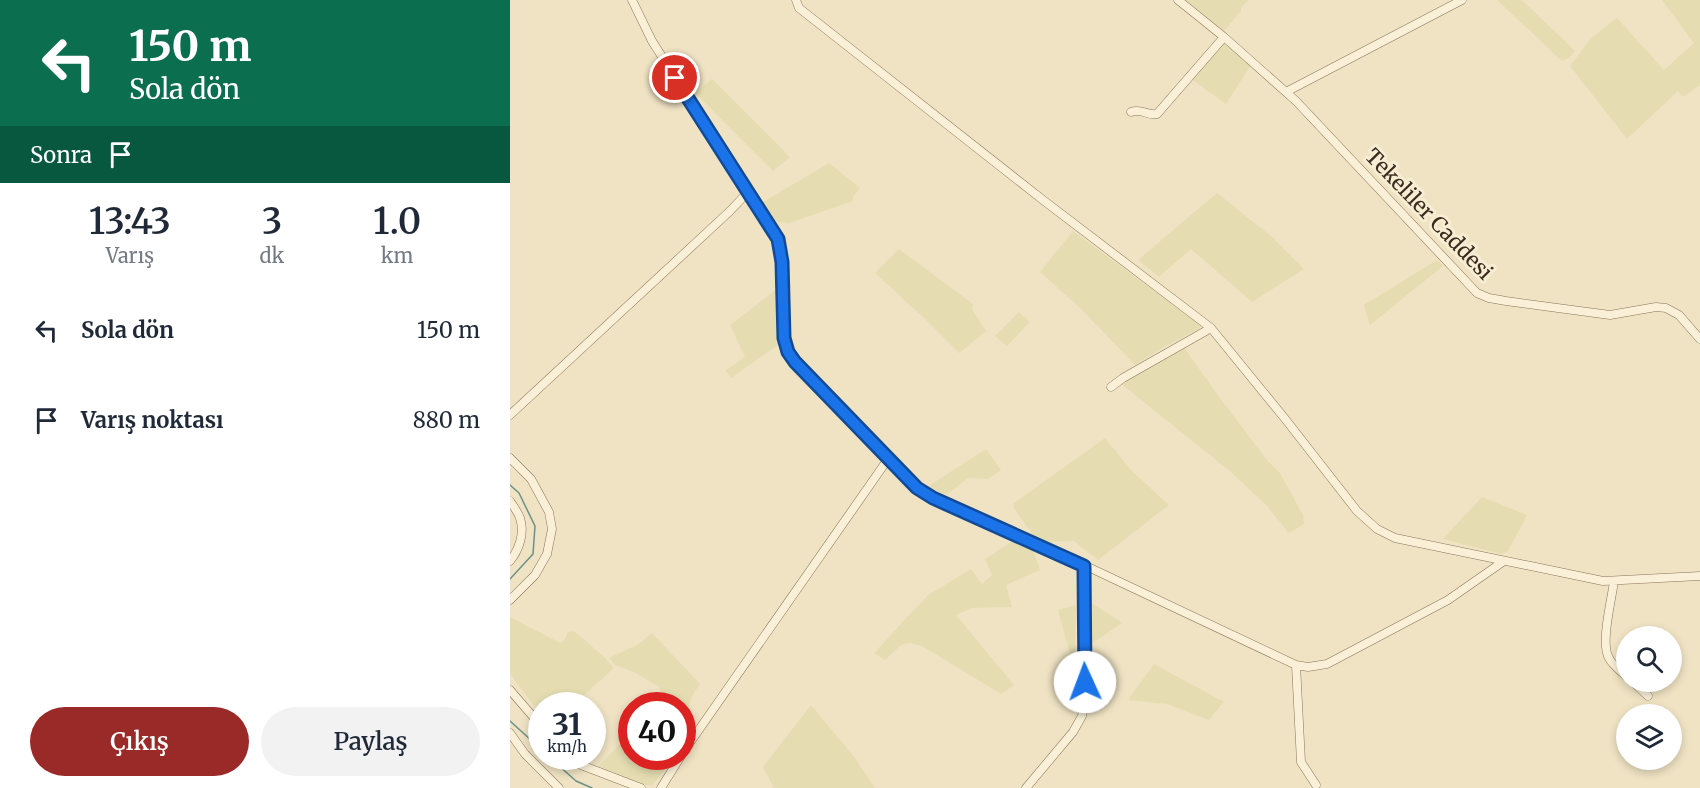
<!DOCTYPE html>
<html lang="tr">
<meta charset="utf-8">
<style>
:root{--surface:#fff;--page:#f2f2f3;--text:#1f2937;--muted:#747a83;--accent:#9a2a28}
body{margin:0;font-family:Merriweather,serif;background:var(--page);color:var(--text);height:100vh;display:flex;flex-direction:column;font-size:22px;white-space:nowrap}
*{box-sizing:border-box;margin:0}
p{font-size:20px;color:var(--muted)}
.icon{flex:none;width:33px;height:33px;fill:none;stroke:currentColor;stroke-width:2;stroke-linecap:round;stroke-linejoin:round}
.map{position:relative;flex:1;overflow:hidden}
.details{display:flex;flex-direction:column;background:var(--surface);width:510px}
.details>*{flex:none}
.banner{background:#0b6e4f;color:#fff;overflow:hidden}
.tools{position:absolute;left:1106px;top:626px;display:grid;gap:12px}
.tools a{display:grid;place-items:center;width:66px;height:66px;border-radius:50%;background:var(--surface);box-shadow:0 3px 9px #0003;font-size:30px}
.speed{position:absolute;left:18px;top:692px;display:flex;gap:12px;font-size:30px;font-weight:700;text-align:center}
.speed>*{display:grid;place-content:center;width:78px;height:78px;border-radius:50%;background:var(--surface);box-shadow:0 3px 9px #0003;line-height:1}
.speed small{font-size:15px;font-weight:400}
.speed .limit{border:9px solid #d22;background:#fff;color:#111}
.pin{position:absolute;display:grid;place-items:center;width:51px;height:51px;color:#fff;margin:-26px;border:3px solid #fff;border-radius:50%;box-shadow:0 2px 6px #0007}
.me{position:absolute;width:66px;margin:-33px;rotate:358deg;stroke-linejoin:round;filter:drop-shadow(0 0 4px #0008)}
.turn{display:flex;align-items:center;gap:21px;height:126px;padding:0 30px;font-size:27px}
.turn .icon{width:78px;height:78px;stroke-width:2.5}
.turn b{display:block;font-size:42px;line-height:51px}
.then{display:flex;align-items:center;height:57px;padding:0 30px;background:#0003;gap:12px;font-size:22px}
.eta{display:flex;justify-content:space-evenly;align-items:center;height:102px;text-align:center}
.eta b{font-size:36px;font-weight:600;line-height:42px}
.button{display:flex;gap:12px;margin-top:auto;padding:12px 30px}
.button a{flex:1;height:69px;border-radius:36px;background:var(--accent);color:#fff;font-size:24px;font-weight:600;line-height:69px;text-align:center}
.button a+a{background:var(--page);color:var(--text)}
ul{padding:0;list-style:none}
li{display:flex;align-items:center;gap:18px;height:90px;padding:0 30px}
li div{flex:1}
li b{display:block;font-size:22px}
li em{font-style:normal}
main{display:flex;flex:1;min-height:0}
.map>svg:first-child{display:block}
.farmland{fill:#e5ddb1}
.lines{fill:none;stroke-linecap:round;stroke-linejoin:round}
.stream{stroke:#6c9088;stroke-width:1.5}
.minor-casing{stroke:#8a745a;stroke-width:9}
.minor{stroke:#f9f0d7;stroke-width:8}
.route-casing{stroke:#114b97;stroke-width:15}
.route{stroke:#1a73e8;stroke-width:10}
.labels{text-anchor:middle;dominant-baseline:central;stroke-width:6;stroke-linejoin:round;paint-order:stroke}
.street-label{font-size:21px;fill:#392c1e;stroke:#f6edd3}
</style>
<main>
<section class="details">
<div class="banner">
<div class="turn"><svg class="icon" aria-label="left" viewBox="0 0 24 24"><path d="M17 20v-9H6M10 6l-5 5 5 5"/></svg><div><b>150 m</b>Sola dön</div></div>
<div class="then">Sonra<svg class="icon" aria-label="arrive" viewBox="0 0 24 24"><path d="M6 21V4h12l-3 4 3 4H6"/></svg></div>
</div>
<div class="eta">
<div><b>13:43</b><p>Varış</p></div>
<div><b>3</b><p>dk</p></div>
<div><b>1.0</b><p>km</p></div>
</div>
<ul>
<li><svg class="icon" aria-label="left" viewBox="0 0 24 24"><path d="M17 20v-9H6M10 6l-5 5 5 5"/></svg><div><b>Sola dön</b></div><em>150 m</em></li>
<li><svg class="icon" aria-label="arrive" viewBox="0 0 24 24"><path d="M6 21V4h12l-3 4 3 4H6"/></svg><div><b>Varış noktası</b></div><em>880 m</em></li>
</ul>
<div class="button"><a>Çıkış</a><a>Paylaş</a></div>
</section>
<div class="map">
<svg width="1190" height="788" viewBox="0 0 1190 788">
<rect width="100%" height="100%" fill="#efe3c3"/>
<path class="farmland" d="M675,0H739L731,7V11L714,31Z
M987,0H1012L1065,51L1059,58L1052,61Z
M1152,0H1190V85L1173,97L1168,91L1117,139L1060,66L1081,38L1107,18L1154,70L1184,43Z
M713,42L741,65L716,104L681,79Z
M202,79L280,157L263,171L185,93Z
M319,163L350,188L343,197V201L279,223L266,222L253,202Z
M707,193L761,236L794,269L742,302L681,249L649,277L628,260Z
M563,231L689,324L690,328L656,346L625,365L570,308L530,272Z
M389,249L463,304L462,309L476,331L449,353L415,319L365,273Z
M927,260L933,266L860,325L854,305Z
M267,289L268,345L221,378L216,370L235,357L220,325Z
M509,312L520,322L497,346L485,336Z
M673,346L707,394L757,460L770,473L793,515L794,524L779,533L757,506L721,472L610,383Z
M595,438L622,471L659,505L588,560L564,541L534,542L522,534L504,508V503Z
M476,449L491,470L478,479L458,478L436,495L417,487Z
M972,497L1017,515L998,551L991,554L933,539Z
M504,540L523,549L530,570L496,585L502,607L462,608L446,615L504,685L491,694L412,646L400,643L391,645L375,660L364,653L418,595L461,569L472,584L482,575L475,559Z
M580,602L612,623L580,645Z
M566,605L565,656L561,658L548,610Z
M0,617L50,643L54,641L58,632L64,631L93,656L104,668L63,705H32L31,715L0,674Z
M142,633L190,684L182,696L178,708L173,713L172,705H147L153,696L149,687L124,672L105,665L99,658L127,645Z
M644,664L714,702L699,720L657,704L618,700Z
M301,705L345,758L365,788H264L253,767Z
M121,732L122,756H165L143,785H137L88,767Z"/>
<g class="lines">
<path class="stream" d="M0,485L9,493L25,526L23,554L0,579
M0,721L32,750
M38,756L66,781L82,788"/>
<defs>
<path id="minor" d="M122,0L142,41L268,239L272,262L274,338L278,352L285,362L407,488L423,498L574,565L786,665L798,667L817,664L938,600L994,561
M286,0L289,8L533,200L701,328L776,420L847,511L867,529L885,538L1093,581L1190,576
M668,0L714,37L786,101L967,293L979,298L996,301L1100,315L1146,307L1156,308L1169,315L1190,339
M776,92L952,0
M621,112C632,108 637,116 647,114L714,37
M601,387L613,378L701,328
M0,415L220,211L238,192
M0,458L21,479L39,512L42,529L37,554L25,575L0,600
M0,501C3,506 8,512 10,518C15,533 9,550 0,561
M1104,581C1102,598 1090,644 1099,658C1102,665 1111,671 1116,676
M786,665L791,762L806,785
M1122,681L1138,696
M0,690L32,727
M0,733L15,754L49,788
M172,754L378,459
M61,756L71,765L131,788
M151,788L171,756
M516,788L563,732L572,716L575,699L574,565"/>
</defs>
<use href="#minor" class="minor-casing"/>
<use href="#minor" class="minor"/>
</g>
<g class="lines">
<defs>
<path id="route" d="M165,78L268,239L272,262L274,338L278,352L285,362L407,488L423,498L574,566L575,682"/>
</defs>
<use href="#route" class="route-casing"/>
<use href="#route" class="route"/>
</g>
<g class="labels">
<g class="street-label">
<text transform="translate(919 214) rotate(46)">Tekeliler Caddesi</text>
</g>
</g>
</svg>
<div class="tools">
<a><svg class="icon" aria-label="search" viewBox="0 0 24 24"><circle cx="10" cy="10" r="6"/><path d="M15 15l6 6"/></svg></a>
<a><svg class="icon" aria-label="layers" viewBox="0 0 24 24"><path d="M12 4l9 5-9 5-9-5zM3 14l9 5 9-5"/></svg></a>
</div>
<div class="speed"><div>31<small>km/h</small></div><div class="limit">40</div></div>
<div class="pin" style="left:165px;top:78px;background:#d93025"><svg class="icon" aria-label="arrive" viewBox="0 0 24 24"><path d="M6 21V4h12l-3 4 3 4H6"/></svg></div>
<svg class="me" style="left:575px;top:682px" viewBox="-20 -20 40 40"><circle r="19" fill="#fff"/><path d="M0-13L10 11 0 6-10 11z" fill="#1a73e8"/></svg>
</div>
</main>
